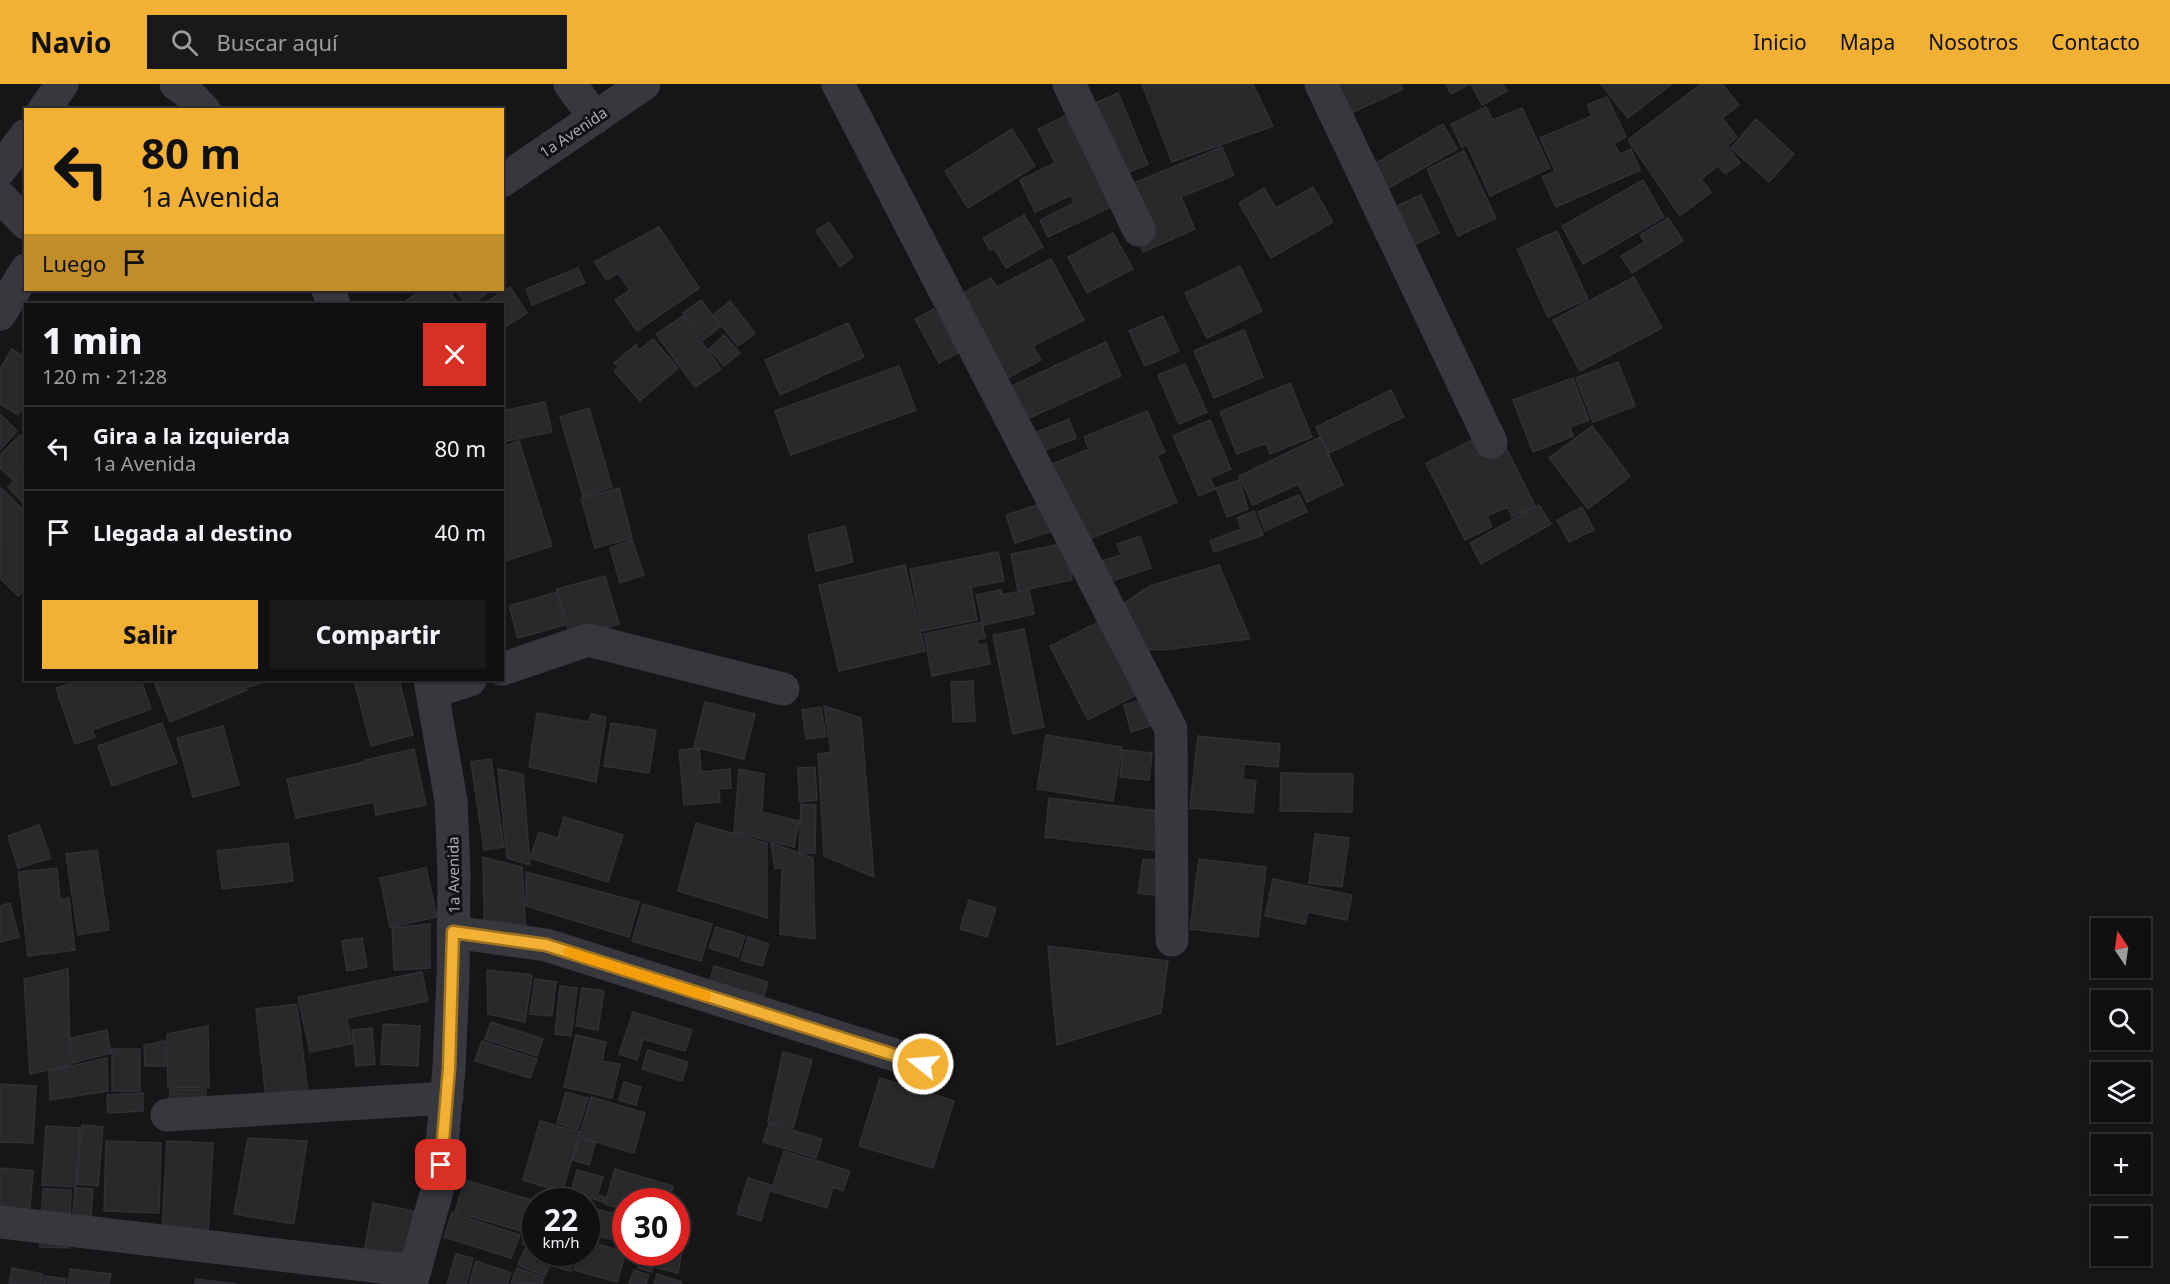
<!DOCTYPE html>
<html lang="es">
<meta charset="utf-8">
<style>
:root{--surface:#101012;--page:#19191b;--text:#f1f3f6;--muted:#9c9d9f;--line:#303032;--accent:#f2b134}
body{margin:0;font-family:"Noto Sans",sans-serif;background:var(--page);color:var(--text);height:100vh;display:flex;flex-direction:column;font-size:22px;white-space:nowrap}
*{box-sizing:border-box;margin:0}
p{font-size:20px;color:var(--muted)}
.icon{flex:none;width:33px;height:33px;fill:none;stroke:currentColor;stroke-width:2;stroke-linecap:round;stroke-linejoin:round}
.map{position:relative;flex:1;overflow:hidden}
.side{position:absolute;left:24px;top:219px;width:480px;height:378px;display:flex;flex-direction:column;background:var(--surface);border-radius:0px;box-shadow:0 2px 4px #0004,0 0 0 2px var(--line)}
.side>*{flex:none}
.top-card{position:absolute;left:24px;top:24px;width:480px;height:183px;border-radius:0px;box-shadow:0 2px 4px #0004,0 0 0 2px var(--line);background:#f2b134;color:#111;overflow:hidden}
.needle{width:39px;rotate:347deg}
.tools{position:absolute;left:2091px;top:834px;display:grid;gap:12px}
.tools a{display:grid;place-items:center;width:60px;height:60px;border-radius:0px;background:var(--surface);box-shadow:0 2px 4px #0004,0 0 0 2px var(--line);font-size:30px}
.speed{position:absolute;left:522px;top:1104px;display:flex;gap:12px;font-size:30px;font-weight:700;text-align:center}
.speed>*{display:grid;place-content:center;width:78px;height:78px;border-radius:50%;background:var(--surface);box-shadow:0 2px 4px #0004,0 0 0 2px var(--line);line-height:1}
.speed small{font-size:15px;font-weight:400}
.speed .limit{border:9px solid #d22;background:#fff;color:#111}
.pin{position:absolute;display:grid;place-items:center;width:51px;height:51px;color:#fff;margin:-26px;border-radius:12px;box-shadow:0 3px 9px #0006}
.me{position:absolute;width:66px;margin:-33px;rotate:287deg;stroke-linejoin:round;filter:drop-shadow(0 0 4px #0008)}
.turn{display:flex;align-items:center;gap:21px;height:126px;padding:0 18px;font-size:27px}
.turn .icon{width:78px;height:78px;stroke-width:2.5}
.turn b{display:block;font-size:42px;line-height:51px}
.then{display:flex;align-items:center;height:57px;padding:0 18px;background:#0003;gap:12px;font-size:22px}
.round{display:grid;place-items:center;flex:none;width:63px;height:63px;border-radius:0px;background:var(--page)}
.overview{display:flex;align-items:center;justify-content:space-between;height:102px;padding:0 18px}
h1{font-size:36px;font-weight:800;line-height:45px}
.primary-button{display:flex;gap:12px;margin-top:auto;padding:12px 18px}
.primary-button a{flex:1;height:69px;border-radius:0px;background:var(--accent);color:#111;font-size:24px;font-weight:800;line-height:69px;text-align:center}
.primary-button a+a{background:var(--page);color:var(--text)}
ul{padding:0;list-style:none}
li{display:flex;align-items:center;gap:18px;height:84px;padding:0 18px;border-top:2px solid var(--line)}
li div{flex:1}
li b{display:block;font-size:22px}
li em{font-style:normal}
header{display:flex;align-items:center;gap:36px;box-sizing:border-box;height:84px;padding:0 30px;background:var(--accent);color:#111}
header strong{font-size:28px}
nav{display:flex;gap:33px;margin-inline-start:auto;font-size:21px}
.search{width:420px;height:54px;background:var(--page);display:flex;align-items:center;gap:15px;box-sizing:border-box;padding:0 21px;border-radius:0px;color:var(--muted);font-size:22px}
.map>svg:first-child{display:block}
.building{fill:#29292c;stroke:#303034;stroke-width:1.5}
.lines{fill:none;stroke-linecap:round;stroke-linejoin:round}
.minor{stroke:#37383d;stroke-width:33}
.route-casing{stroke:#9d7322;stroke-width:15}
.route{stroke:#f2b134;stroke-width:10}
.slow{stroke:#f59e0b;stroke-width:10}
.labels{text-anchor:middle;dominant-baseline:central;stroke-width:6;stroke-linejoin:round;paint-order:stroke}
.street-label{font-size:15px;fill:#a8adb8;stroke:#111113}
</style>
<header>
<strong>Navio</strong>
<div class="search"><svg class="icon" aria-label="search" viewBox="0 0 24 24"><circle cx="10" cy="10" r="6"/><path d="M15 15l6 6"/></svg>Buscar aquí</div>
<nav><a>Inicio</a><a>Mapa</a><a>Nosotros</a><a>Contacto</a></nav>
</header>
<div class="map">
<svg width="2170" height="1200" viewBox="0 0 2170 1200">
<rect width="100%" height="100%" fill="#161618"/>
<path class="building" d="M1142,0H1253L1273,42L1172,78Z
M1330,0H1401L1403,5L1345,32Z
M1446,0H1470L1451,10Z
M1471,0H1503L1507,7L1482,21Z
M1601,0H1672L1628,34Z
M1701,0H1722L1739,21L1722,34L1737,53L1727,62L1740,79L1725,90L1718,82L1701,95L1711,108L1680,132L1628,56Z
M1118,9L1148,80L1109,97L1078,27Z
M1607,13L1626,53L1614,59L1620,70L1631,65L1640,86L1556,123L1542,93L1555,87L1540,54L1592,32L1587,21Z
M1486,23L1493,36L1522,24L1550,84L1490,112L1467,61L1462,63L1451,40Z
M1072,29L1117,120L1048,153L1040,136L1074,119L1071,111L1035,128L1020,96L1055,79L1038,45Z
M1756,35L1794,70L1769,98L1731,64Z
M1443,40L1457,65L1385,106L1371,82Z
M1012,45L1035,82L968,124L945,87Z
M1222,63L1234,91L1181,113L1195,145L1143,168L1117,106Z
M1464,67L1496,134L1458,152L1427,85Z
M1643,96L1664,133L1583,180L1562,142Z
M1313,103L1333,138L1271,174L1239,119L1264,104L1276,124Z
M1421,111L1439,149L1408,164L1390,125Z
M1024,131L1043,163L1006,184L994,164L990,166L983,154Z
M1668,134L1683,157L1632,189L1621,172L1645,158L1640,151Z
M829,138L853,173L840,183L816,147Z
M659,143L699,204L637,247L615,216L630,206L618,189L607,196L594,178Z
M1557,147L1588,215L1548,233L1517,165Z
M1113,149L1133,185L1087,209L1068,173Z
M1051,175L1084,236L1033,262L1041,276L1004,296L958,212L991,194L997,203Z
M1240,182L1262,227L1207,254L1185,209Z
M578,184L585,199L532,221L526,205Z
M1634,193L1662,244L1580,287L1553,236Z
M510,203L527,229L502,245V220H483Z
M422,206H448L459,220H401Z
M455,206H489L490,207L472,220H467Z
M701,216L721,242L703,256L683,229Z
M730,217L755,249L738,262L713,231Z
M934,225L958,269L939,279L915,235Z
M683,232L721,285L695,303L656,250Z
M1163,232L1179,267L1145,282L1129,247Z
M848,239L864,273L780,311L765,276Z
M1244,246L1263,293L1214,314L1194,267Z
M724,251L740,269L724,282L709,265Z
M653,255L678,284L640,317L614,287L619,283L614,279L636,261L639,266Z
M1106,258L1121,292L1023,337L1007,304Z
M12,265L26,274V318L18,331L0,320V285Z
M1618,278L1635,322L1593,338L1576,294Z
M1185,280L1207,328L1179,340L1158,291Z
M899,282L916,326L791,371L775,327Z
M1573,294L1589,336L1570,343L1573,352L1533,368L1513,316Z
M1290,299L1312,353L1270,370L1266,359L1237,370L1220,328Z
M1391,306L1404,333L1329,369L1316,343Z
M545,318L552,348L502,358V327Z
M589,324L612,403L583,412L560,333Z
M1147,327L1165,368L1157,371L1177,418L1083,458L1050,381L1089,365L1084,353Z
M0,330L17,347L0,366Z
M1069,335L1076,354L1038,369L1030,351Z
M1210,336L1231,385L1210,394L1215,405L1199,412L1173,352Z
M1592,342L1630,392L1588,425L1549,374Z
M1496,344L1535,422L1512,433L1507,423L1487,432L1492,443L1465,456L1426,379Z
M20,351L26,356V382L13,396L0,384V371Z
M1320,353L1343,401L1307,418L1298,400L1253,421L1239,392Z
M519,357L552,462L502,478V363Z
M26,386V422L8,403Z
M1239,396L1248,425L1227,433L1216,404Z
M1,404L26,429V505L18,512L0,494Z
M619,404L632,454L595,464L581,414Z
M1299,411L1307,428L1265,447L1258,428Z
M1043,419L1052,447L1015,459L1006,431Z
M1539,421L1551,440L1481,480L1470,459Z
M1582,423L1594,446L1569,458L1557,436Z
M1254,427L1263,451L1214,468L1210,457L1241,445L1237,434Z
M845,442L853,478L816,487L808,451Z
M1140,452L1151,484L1106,499L1099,478L1121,471L1117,460Z
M632,456L644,491L620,499L610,464Z
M1066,459L1072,496L1018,507L1011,470Z
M998,468L1004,497L971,503L977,536L922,547L910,485Z
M905,481L925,567L839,587L819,501Z
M1219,481L1250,555L1163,566L1141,565L1124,519L1150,502Z
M605,492L619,540L571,554L557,505Z
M1029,505L1034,530L983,541L976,511L1001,506L1002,511Z
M557,508L565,541L518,554L509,522Z
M982,538L985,554L977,556L978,561L986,560L990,580L932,592L924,550Z
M1099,538L1136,611L1088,636L1050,562Z
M1024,545L1044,643L1013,650L993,551Z
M81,596H141L151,625L92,646L95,653L75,660L56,604Z
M166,596H243L247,606L170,638L155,600Z
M246,596H272L248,603Z
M354,596H399L413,651L371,662Z
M973,597L975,637L953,638L951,598Z
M1146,615L1153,641L1131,648L1124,621Z
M705,618L755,630L744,675L694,663Z
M824,622L861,634L874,793L824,772L818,670L831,668Z
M821,623L826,652L806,655L802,626Z
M537,629L589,638L591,630L606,633L596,698L529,683Z
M162,639L177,679L112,702L98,662Z
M611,639L656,646L649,689L604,682Z
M223,642L239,701L193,713L177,654Z
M1046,651L1122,663L1113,717L1037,705Z
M1198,652L1280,660L1278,683L1244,680L1243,695L1256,697L1253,729L1190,724Z
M699,664L701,688L730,685L731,704L719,705L720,718L684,721L679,666Z
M414,665L426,721L376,731L374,718L296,734L287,695L365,678V676Z
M1123,666L1152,669L1149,696L1120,693Z
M491,675L504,763L484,766L471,678Z
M815,683L817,716L799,718L798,684Z
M498,685L523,690L530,781L507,774Z
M739,685L764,690L762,728L799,737L794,763L734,748Z
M1281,689L1353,690L1352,728L1280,727Z
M1049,714L1164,728L1159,767L1045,753Z
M801,720L816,721L815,769H799Z
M564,733L623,751L608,798L530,774L539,748L558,754Z
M696,739L767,759V834L678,807Z
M39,741L51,774L18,784L8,752Z
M1315,750L1349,754L1342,803L1309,799Z
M288,759L293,797L222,805L217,767Z
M771,759L813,774L815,855L780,850L782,783L775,785Z
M97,766L109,846L78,851L66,770Z
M483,773L522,783L527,867L485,862Z
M1143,775L1169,778L1165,812L1138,809Z
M1199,775L1266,783L1258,853L1190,845Z
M57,784L60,816L69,814L75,866L28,872L18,788Z
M426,784L437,833L390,843L380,794Z
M526,788L639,818L629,853L526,822Z
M1273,795L1352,811L1347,836L1308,828L1305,840L1265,832Z
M969,816L996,824L987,853L960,845Z
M10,819L19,853L0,858V822Z
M643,820L712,840L701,877L632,857Z
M430,840V884L394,886L392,844Z
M716,843L745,852L738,873L709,864Z
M748,853L769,860L762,882L741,876Z
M362,854L367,883L347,887L342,857Z
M1048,862L1168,877L1161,929L1057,961Z
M714,882L768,898L756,936L703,920Z
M68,885L70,981L30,990L24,895Z
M487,886L532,891L525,938L488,930Z
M422,888L428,917L347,934L352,960L310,968L298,913Z
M535,895L556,898L552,932L530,930Z
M560,902L577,904L571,952L555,950Z
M582,904L604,907L598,946L576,942Z
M297,920L308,1010L266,1015L256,925Z
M633,928L692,946L685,967L643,955L637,976L619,970Z
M491,938L543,955L537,972L485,955Z
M383,940L420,942L418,982L381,980Z
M208,942L209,1004L168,1003L167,950Z
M372,944L375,980L356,982L352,946Z
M107,946L111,969L72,979L71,954Z
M576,951L606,958L602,977L620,980L612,1014L564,1003Z
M165,957L166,982H145L144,961Z
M482,957L537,975L530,994L475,977Z
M112,965H140V1007H112Z
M648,966L688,978L682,997L642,985Z
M783,968L812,976L793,1044L768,1037Z
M107,974L108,1007L50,1016L49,987Z
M880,994L954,1017L933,1084L859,1062Z
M624,998L641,1003L636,1021L619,1016Z
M0,1000L36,1002L33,1059L0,1058Z
M170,1005L206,1006L205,1027L169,1026Z
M566,1008L588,1014L578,1045L557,1039Z
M143,1009V1027L108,1029L107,1011Z
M591,1013L645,1029L634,1069L579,1053Z
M540,1037L580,1048L562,1108L523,1096Z
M769,1039L822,1055L816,1074L763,1058Z
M82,1041L103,1043L98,1102L77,1100Z
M46,1042L80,1044L76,1103L42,1101Z
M248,1054L307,1057L294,1140L234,1130Z
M579,1055L595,1059L589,1081L573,1076Z
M106,1057L161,1059L159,1129L104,1127Z
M167,1057L213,1059L208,1150L162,1148Z
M784,1067L850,1087L843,1107L833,1103L827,1124L771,1107Z
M0,1084L33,1087L29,1136L0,1134Z
M615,1085L673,1102L669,1118H626V1126L605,1120Z
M577,1086L603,1093L597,1111L605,1113L604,1118L571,1108Z
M748,1094L771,1101L761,1137L737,1130Z
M465,1096L531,1116L521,1147L455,1128Z
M75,1104L93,1105L90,1145L72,1143Z
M43,1105L71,1106L69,1164L40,1163Z
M532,1116L538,1118H536V1164L522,1160L525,1150L522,1149Z
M373,1119L414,1127L402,1194L361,1186Z
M586,1123L626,1132V1159L586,1149Z
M452,1129L520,1151L511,1174L444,1153Z
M676,1149L685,1151L680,1169L676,1168Z
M586,1157L626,1168L617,1198L574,1186L579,1168H586Z
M526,1163L536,1168L553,1173L545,1192L518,1181Z
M558,1168H575L571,1187L555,1183Z
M641,1168H657L652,1188L638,1184Z
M661,1168L681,1171L678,1189L657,1184Z
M456,1170L473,1174L466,1200H447Z
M476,1177L511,1189L507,1200H469Z
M12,1184L43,1190L41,1200H9Z
M517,1184L544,1194L542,1200L511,1199Z
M70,1185L111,1190L109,1200H68Z
M634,1186L649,1191L646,1200H629Z
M657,1190L682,1198L681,1200H654Z
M45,1192L66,1195L65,1200H43Z
M196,1195L237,1200H195Z"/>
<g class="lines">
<path class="minor" d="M176,0L186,7L204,26
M570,0L595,34
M838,0L1171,645L1172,856
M1069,0L1139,146
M1321,0L1491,358
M44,26L62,0
M0,86L26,51
M502,97L644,0
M0,113L26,139
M328,206L334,220
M0,230L26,186
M502,585L588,556L783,605
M432,608L470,596
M453,848L546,861L923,980
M167,1031L447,1014
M0,1138L415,1187
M411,1200L438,1103L449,984L453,893L454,790L451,717L430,596"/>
</g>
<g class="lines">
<defs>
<path id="route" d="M441,1081L449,984L453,848L546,861L923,980"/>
</defs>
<use href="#route" class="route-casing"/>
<use href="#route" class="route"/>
<path class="slow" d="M568,868L706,912"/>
</g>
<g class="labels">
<g class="street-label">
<text transform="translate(573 48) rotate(-34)">1a Avenida</text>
<text transform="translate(453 791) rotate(-91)">1a Avenida</text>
</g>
</g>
</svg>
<div class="tools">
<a><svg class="needle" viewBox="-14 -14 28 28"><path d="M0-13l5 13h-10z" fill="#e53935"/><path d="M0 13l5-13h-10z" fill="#9c9d9f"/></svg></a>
<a><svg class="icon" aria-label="search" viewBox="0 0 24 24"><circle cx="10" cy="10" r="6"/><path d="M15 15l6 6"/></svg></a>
<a><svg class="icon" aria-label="layers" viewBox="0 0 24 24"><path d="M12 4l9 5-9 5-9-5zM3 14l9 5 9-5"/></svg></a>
<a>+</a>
<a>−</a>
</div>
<div class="speed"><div>22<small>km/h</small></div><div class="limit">30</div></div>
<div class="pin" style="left:441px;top:1081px;background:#d93025"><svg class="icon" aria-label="arrive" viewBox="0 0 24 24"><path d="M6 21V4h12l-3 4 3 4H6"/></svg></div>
<svg class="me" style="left:923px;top:980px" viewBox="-20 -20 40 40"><circle r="17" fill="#f2b134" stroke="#fff" stroke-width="3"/><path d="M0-11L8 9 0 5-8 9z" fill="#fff"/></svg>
<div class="top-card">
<div class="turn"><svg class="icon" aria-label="left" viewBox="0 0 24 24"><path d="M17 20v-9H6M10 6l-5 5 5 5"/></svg><div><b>80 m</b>1a Avenida</div></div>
<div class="then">Luego<svg class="icon" aria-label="arrive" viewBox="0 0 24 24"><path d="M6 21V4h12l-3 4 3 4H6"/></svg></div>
</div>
<section class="side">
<div class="overview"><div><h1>1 min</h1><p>120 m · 21:28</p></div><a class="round" style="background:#d93025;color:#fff"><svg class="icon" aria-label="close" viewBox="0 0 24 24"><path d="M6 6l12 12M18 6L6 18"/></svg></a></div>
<ul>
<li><svg class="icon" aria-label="left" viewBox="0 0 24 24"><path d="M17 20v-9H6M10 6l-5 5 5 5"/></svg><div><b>Gira a la izquierda</b><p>1a Avenida</p></div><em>80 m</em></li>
<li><svg class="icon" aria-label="arrive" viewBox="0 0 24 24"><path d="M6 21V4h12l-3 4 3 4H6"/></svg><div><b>Llegada al destino</b></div><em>40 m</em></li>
</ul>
<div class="primary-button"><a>Salir</a><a>Compartir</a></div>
</section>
</div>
